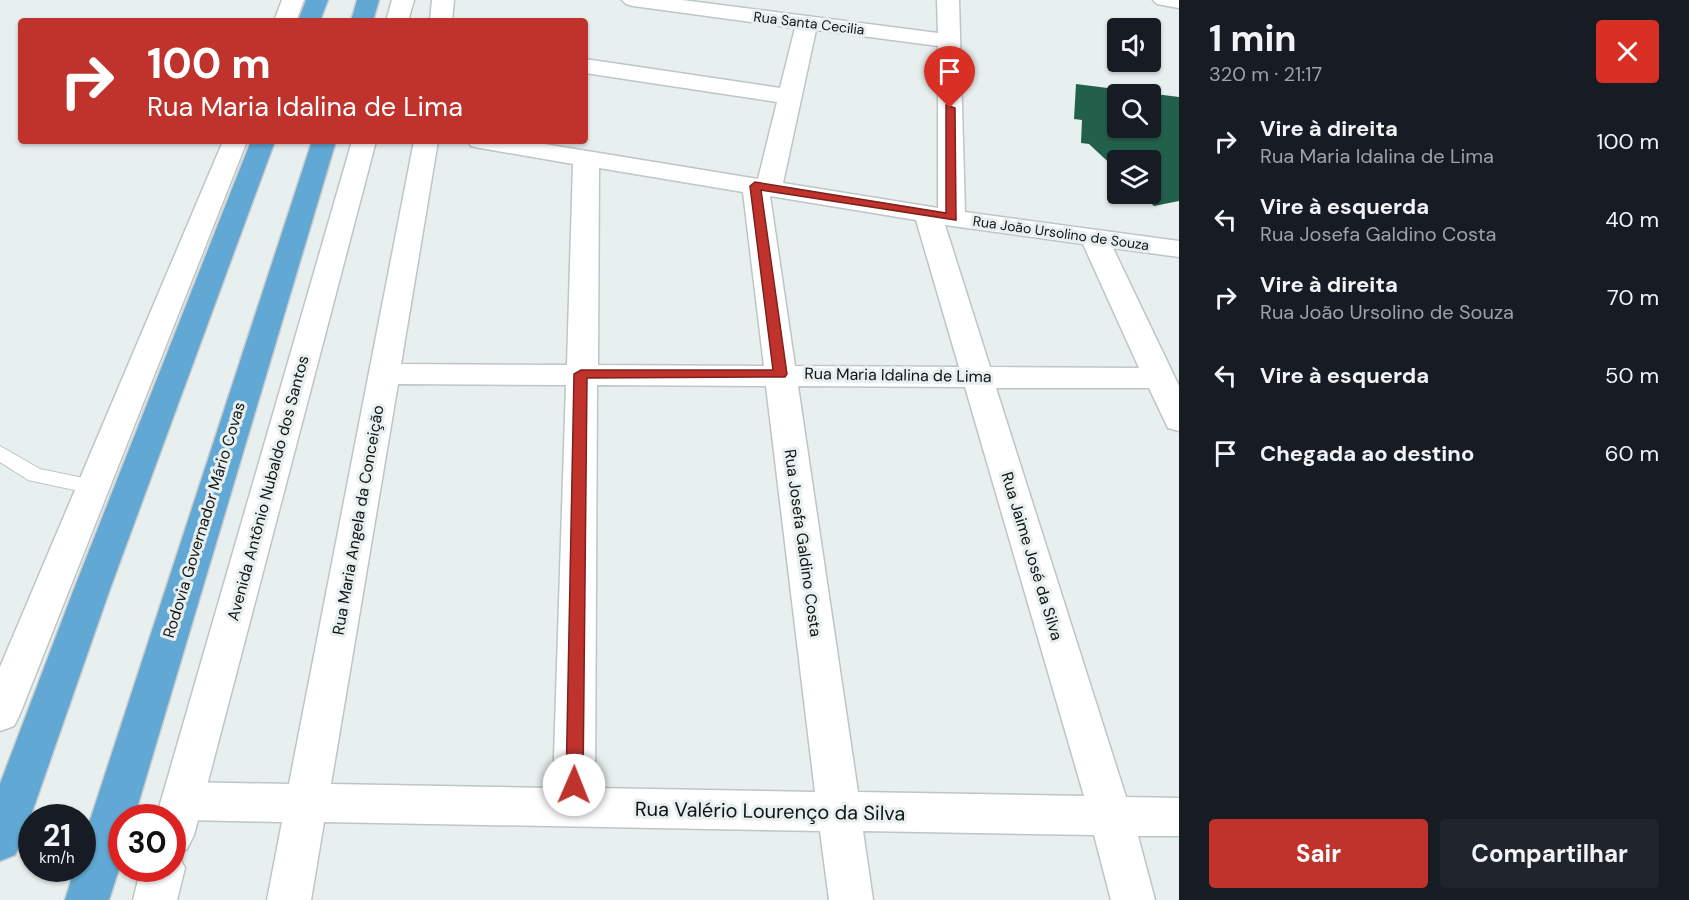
<!DOCTYPE html>
<html lang="pt">
<meta charset="utf-8">
<style>
:root{--surface:#171b24;--page:#20242c;--text:#f1f3f6;--muted:#9ea1a6;--accent:#c0322c}
body{margin:0;font-family:"DM Sans",sans-serif;background:var(--page);color:var(--text);height:100vh;display:flex;flex-direction:column;font-size:22px;white-space:nowrap}
*{box-sizing:border-box;margin:0}
p{font-size:20px;color:var(--muted)}
.icon{flex:none;width:33px;height:33px;fill:none;stroke:currentColor;stroke-width:2;stroke-linecap:round;stroke-linejoin:round}
.map{position:relative;flex:1;overflow:hidden}
.details{display:flex;flex-direction:column;background:var(--surface);width:510px}
.details>*{flex:none}
.guide{position:absolute;left:18px;top:18px;width:570px;height:126px;border-radius:6px;box-shadow:0 2px 4px #0004;background:#c0322c;color:#fff;overflow:hidden}
.controls{position:absolute;left:1107px;top:18px;display:grid;gap:12px}
.controls a{display:grid;place-items:center;width:54px;height:54px;border-radius:6px;background:var(--surface);box-shadow:0 2px 4px #0004;font-size:30px}
.speed{position:absolute;left:18px;top:804px;display:flex;gap:12px;font-size:30px;font-weight:700;text-align:center}
.speed>*{display:grid;place-content:center;width:78px;height:78px;border-radius:50%;background:var(--surface);box-shadow:0 2px 4px #0004;line-height:1}
.speed small{font-size:15px;font-weight:400}
.speed .limit{border:9px solid #d22;background:#fff;color:#111}
.pin{position:absolute;display:grid;place-items:center;width:51px;height:51px;color:#fff;margin:-62px -26px;border-radius:50% 50% 50% 0;rotate:-45deg;box-shadow:0 0 6px #0007}
.pin .icon{rotate:45deg}
.me{position:absolute;width:66px;margin:-33px;rotate:1deg;stroke-linejoin:round;filter:drop-shadow(0 0 4px #0008)}
.turn{display:flex;align-items:center;gap:21px;height:126px;padding:0 30px;font-size:27px}
.turn .icon{width:78px;height:78px;stroke-width:2.5}
.turn b{display:block;font-size:42px;line-height:51px}
.round{display:grid;place-items:center;flex:none;width:63px;height:63px;border-radius:6px;background:var(--page)}
.summary{display:flex;align-items:center;justify-content:space-between;height:102px;padding:0 30px}
h1{font-size:36px;font-weight:700;line-height:45px}
.cta{display:flex;gap:12px;margin-top:auto;padding:12px 30px}
.cta a{flex:1;height:69px;border-radius:6px;background:var(--accent);color:#fff;font-size:24px;font-weight:700;line-height:69px;text-align:center}
.cta a+a{background:var(--page);color:var(--text)}
ul{padding:0;list-style:none}
li{display:flex;align-items:center;gap:18px;height:78px;padding:0 30px}
li div{flex:1}
li b{display:block;font-size:22px}
li em{font-style:normal}
main{display:flex;flex:1;min-height:0}
.map>svg:first-child{display:block}
.building{fill:#23604b;fill-rule:evenodd}
.lines{fill:none;stroke-linecap:round;stroke-linejoin:round}
.lane-casing{stroke:#bec5c6;stroke-width:2}
.street-casing{stroke:#bec5c6;stroke-width:3}
.secondary-casing{stroke:#bec5c6;stroke-width:3}
.highway-casing{stroke:#cbcbcb;stroke-width:3}
.lane{fill:#fff;fill-rule:evenodd}
.street{fill:#fff;fill-rule:evenodd}
.secondary{fill:#fff;fill-rule:evenodd}
.highway{fill:#61a9d4;fill-rule:evenodd}
.route{fill:#c0322c;stroke:#7d201d;stroke-width:1.5}
.labels{text-anchor:middle;dominant-baseline:central;stroke-width:6;stroke-linejoin:round;paint-order:stroke}
.far-street-label{font-size:14px;fill:#111414;stroke:#e8efef}
.street-label{font-size:16px;fill:#111414;stroke:#e8efef}
.near-street-label{font-size:20px;fill:#111414;stroke:#e8efef}
</style>
<main>
<div class="map">
<svg width="1179" height="900" viewBox="0 0 1179 900">
<rect width="100%" height="100%" fill="#e8efef"/>
<path class="building" d="M1076,84L1179,97V201L1154,206L1141,194H1150V160H1118V171L1089,144L1081,143L1082,120L1074,119ZM1118,94H1150V128H1118Z"/>
<g class="lines">
<defs>
<path id="lane" d="M0,446L40,469L93,480L100,482L103,487L100,492L93,494L28,480L0,462Z"/>
<path id="street" d="M432,0H454L452,21H430Z
M622,0H682L938,33L937,0H959L965,212L1179,241V257L1113,248L1179,386V431L1168,428L1149,388H996L1126,797L1179,798V836H1138L1155,900H1111L1094,835L863,831L873,900H829L820,831L324,822L311,900H267L282,822L182,820L167,814L161,801L167,788L182,782L289,784L414,141H438L401,364L567,365L573,164L480,148L471,146L468,141H526L758,179L777,102L585,73V59L780,88L795,28L633,6L626,4ZM816,30L938,46V208L783,183ZM599,168L743,192L764,366L598,365ZM770,196L916,220L959,367L795,366ZM945,225L1083,244L1139,368L990,367ZM398,384L566,385L553,788L331,784ZM597,385L766,386L815,792L595,788ZM798,386L965,387L1084,796L858,792Z
M1153,0H1179V8L1157,4Z"/>
<path id="secondary" d="M282,0H304L296,21H274Z
M392,0H414L408,21H386Z
M223,141H247L20,714L14,726L0,731V667Z
M352,141H376L194,835L187,849L177,853L185,868L177,900H133L141,868H172V818H156Z"/>
<path id="highway" d="M306,0H328L320,21H298Z
M357,0H379L373,21H351Z
M251,141H275L110,589L22,841L15,855L0,861V784L74,589Z
M312,141H336L134,818H122V860L109,900H65L75,868H82V845Z"/>
</defs>
<use href="#lane" class="lane-casing"/>
<use href="#street" class="street-casing"/>
<use href="#secondary" class="secondary-casing"/>
<use href="#highway" class="highway-casing"/>
<use href="#lane" class="lane"/>
<use href="#street" class="street"/>
<use href="#secondary" class="secondary"/>
<use href="#highway" class="highway"/>
</g>
<path class="route" d="M946,105L955,108L956,220L761,190L787,374L785,377L587,378L583,785L580,790L574,792L568,790L566,785L574,374L581,370H773L750,186L755,182L946,213Z"/>
<g class="labels">
<g class="far-street-label">
<text transform="translate(809 23) rotate(7)">Rua Santa Cecilia</text>
<text transform="translate(1061 233) rotate(8)">Rua João Ursolino de Souza</text>
</g>
<g class="street-label">
<text transform="translate(898 375) rotate(1)">Rua Maria Idalina de Lima</text>
<text transform="translate(268 488) rotate(-75)">Avenida Antônio Nubaldo dos Santos</text>
<text transform="translate(204 520) rotate(-73)">Rodovia Governador Mário Covas</text>
<text transform="translate(358 520) rotate(-80)">Rua Maria Angela da Conceição</text>
<text transform="translate(803 543) rotate(82)">Rua Josefa Galdino Costa</text>
<text transform="translate(1032 556) rotate(73)">Rua Jaime José da Silva</text>
</g>
<g class="near-street-label">
<text transform="translate(770 811) rotate(1)">Rua Valério Lourenço da Silva</text>
</g>
</g>
</svg>
<div class="controls">
<a><svg class="icon" aria-label="sound" viewBox="0 0 24 24"><path d="M4 9h4l5-4v14l-5-4H4zM17 9q2 3 0 6"/></svg></a>
<a><svg class="icon" aria-label="search" viewBox="0 0 24 24"><circle cx="10" cy="10" r="6"/><path d="M15 15l6 6"/></svg></a>
<a><svg class="icon" aria-label="layers" viewBox="0 0 24 24"><path d="M12 4l9 5-9 5-9-5zM3 14l9 5 9-5"/></svg></a>
</div>
<div class="speed"><div>21<small>km/h</small></div><div class="limit">30</div></div>
<div class="pin" style="left:950px;top:108px;background:#d93025"><svg class="icon" aria-label="arrive" viewBox="0 0 24 24"><path d="M6 21V4h12l-3 4 3 4H6"/></svg></div>
<svg class="me" style="left:574px;top:785px" viewBox="-20 -20 40 40"><circle r="19" fill="#fff"/><path d="M0-13L10 11 0 6-10 11z" fill="#c0322c"/></svg>
<div class="guide">
<div class="turn"><svg class="icon" aria-label="right" viewBox="0 0 24 24"><path d="M7 20v-9h11M14 6l5 5-5 5"/></svg><div><b>100 m</b>Rua Maria Idalina de Lima</div></div>
</div>
</div>
<section class="details">
<div class="summary"><div><h1>1 min</h1><p>320 m · 21:17</p></div><a class="round" style="background:#d93025;color:#fff"><svg class="icon" aria-label="close" viewBox="0 0 24 24"><path d="M6 6l12 12M18 6L6 18"/></svg></a></div>
<ul>
<li><svg class="icon" aria-label="right" viewBox="0 0 24 24"><path d="M7 20v-9h11M14 6l5 5-5 5"/></svg><div><b>Vire à direita</b><p>Rua Maria Idalina de Lima</p></div><em>100 m</em></li>
<li><svg class="icon" aria-label="left" viewBox="0 0 24 24"><path d="M17 20v-9H6M10 6l-5 5 5 5"/></svg><div><b>Vire à esquerda</b><p>Rua Josefa Galdino Costa</p></div><em>40 m</em></li>
<li><svg class="icon" aria-label="right" viewBox="0 0 24 24"><path d="M7 20v-9h11M14 6l5 5-5 5"/></svg><div><b>Vire à direita</b><p>Rua João Ursolino de Souza</p></div><em>70 m</em></li>
<li><svg class="icon" aria-label="left" viewBox="0 0 24 24"><path d="M17 20v-9H6M10 6l-5 5 5 5"/></svg><div><b>Vire à esquerda</b></div><em>50 m</em></li>
<li><svg class="icon" aria-label="arrive" viewBox="0 0 24 24"><path d="M6 21V4h12l-3 4 3 4H6"/></svg><div><b>Chegada ao destino</b></div><em>60 m</em></li>
</ul>
<div class="cta"><a>Sair</a><a>Compartilhar</a></div>
</section>
</main>
